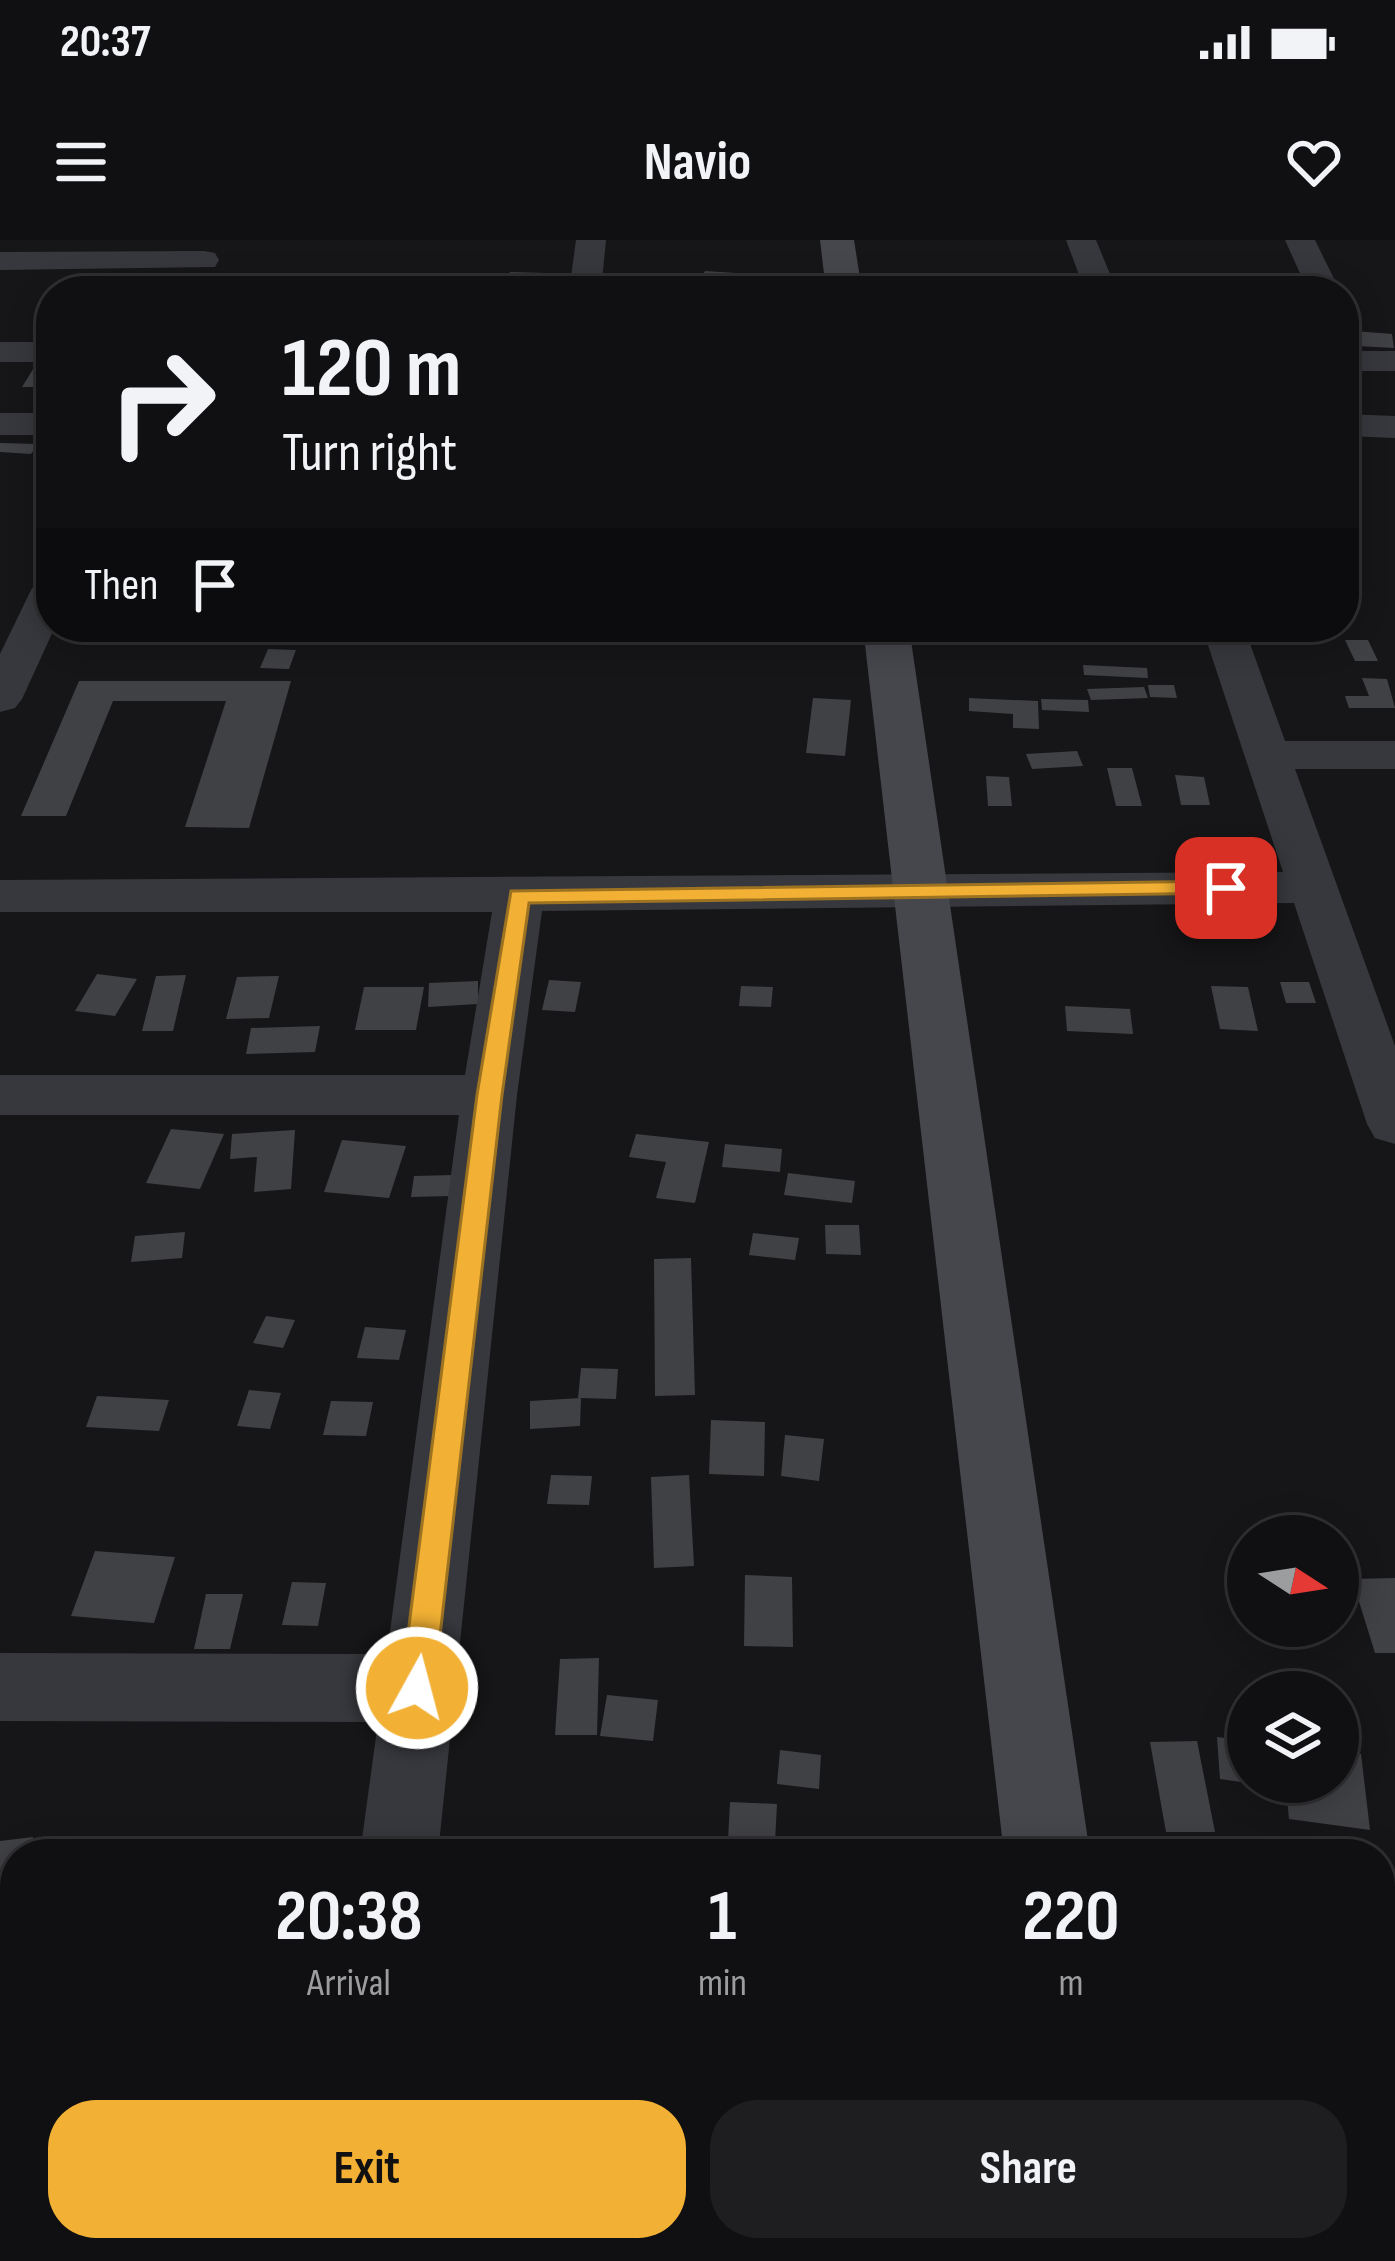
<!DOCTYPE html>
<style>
:root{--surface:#101012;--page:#1e1e20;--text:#f1f3f6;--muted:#9c9d9f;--line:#303032;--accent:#f2b134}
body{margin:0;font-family:"Sofia Sans Condensed",sans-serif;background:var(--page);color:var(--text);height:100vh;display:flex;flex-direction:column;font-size:45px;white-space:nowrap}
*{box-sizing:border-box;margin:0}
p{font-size:39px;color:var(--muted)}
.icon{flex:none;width:66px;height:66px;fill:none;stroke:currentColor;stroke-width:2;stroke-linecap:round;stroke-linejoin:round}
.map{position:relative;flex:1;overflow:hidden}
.drawer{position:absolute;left:0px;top:1599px;width:1395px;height:423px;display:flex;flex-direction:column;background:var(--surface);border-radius:48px 48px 0 0;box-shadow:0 6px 30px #0003,0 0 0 3px var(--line)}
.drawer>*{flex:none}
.guide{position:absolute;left:36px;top:36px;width:1323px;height:366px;border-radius:48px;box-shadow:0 6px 30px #0003,0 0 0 3px var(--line);background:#101012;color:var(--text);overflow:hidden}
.needle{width:78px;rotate:102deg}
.buttons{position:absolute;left:1227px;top:1275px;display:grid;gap:24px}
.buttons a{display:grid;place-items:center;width:132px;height:132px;border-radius:50%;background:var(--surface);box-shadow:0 6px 30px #0003,0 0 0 3px var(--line);font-size:60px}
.pin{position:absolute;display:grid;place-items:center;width:102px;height:102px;color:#fff;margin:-51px;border-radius:24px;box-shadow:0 6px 18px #0006}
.me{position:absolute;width:132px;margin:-66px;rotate:7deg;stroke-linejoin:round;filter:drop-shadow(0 0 9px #0008)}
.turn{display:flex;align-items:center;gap:42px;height:252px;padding:0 48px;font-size:54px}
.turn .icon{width:156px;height:156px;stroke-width:2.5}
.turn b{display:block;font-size:84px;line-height:102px}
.then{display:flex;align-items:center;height:114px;padding:0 48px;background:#0003;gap:24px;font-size:45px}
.eta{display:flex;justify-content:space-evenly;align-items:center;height:204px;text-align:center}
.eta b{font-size:72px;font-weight:700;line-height:84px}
.action{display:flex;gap:24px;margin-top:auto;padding:24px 48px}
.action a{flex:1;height:138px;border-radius:48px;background:var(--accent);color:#111;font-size:48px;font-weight:700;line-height:138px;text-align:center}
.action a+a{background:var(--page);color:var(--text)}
.status{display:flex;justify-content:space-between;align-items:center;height:84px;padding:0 60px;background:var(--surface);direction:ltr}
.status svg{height:33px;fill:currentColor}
header{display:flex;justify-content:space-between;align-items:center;height:156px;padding:0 48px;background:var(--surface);font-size:54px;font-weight:700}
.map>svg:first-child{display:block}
.building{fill:#404145}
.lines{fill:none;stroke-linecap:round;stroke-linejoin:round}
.minor{fill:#37383d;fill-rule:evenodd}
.secondary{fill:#45474d;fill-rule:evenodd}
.route{fill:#f2b134;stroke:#9d7322;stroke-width:3}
</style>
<div class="status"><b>20:37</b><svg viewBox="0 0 49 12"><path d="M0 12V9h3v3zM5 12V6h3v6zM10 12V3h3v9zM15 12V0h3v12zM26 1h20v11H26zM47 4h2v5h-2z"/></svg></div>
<header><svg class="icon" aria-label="menu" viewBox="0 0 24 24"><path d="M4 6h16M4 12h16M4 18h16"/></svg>Navio<svg class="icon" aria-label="heart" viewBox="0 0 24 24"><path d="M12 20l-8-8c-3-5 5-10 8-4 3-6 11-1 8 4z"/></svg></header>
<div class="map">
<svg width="1395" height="2021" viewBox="0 0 1395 2021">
<rect width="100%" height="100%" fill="#161618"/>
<path class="building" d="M705,31L768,35L763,48L716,44L718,39L701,38Z
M510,32L545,33L539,48L504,47Z
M1354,91L1392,94L1394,108L1356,106Z
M35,126H51L43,147H22Z
M0,203L38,204L31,214L0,212Z
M1345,400H1368L1378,421H1355Z
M268,409L296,410L289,429L260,428Z
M1083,425L1147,428L1148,438L1084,435Z
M1362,438L1387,439L1395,468H1349L1345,456H1369Z
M79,441H291L249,588L185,587L226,461H113L66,576H21Z
M1148,445H1174L1177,458L1150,457Z
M1144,447L1148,458L1091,460L1087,449Z
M813,458L851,460L845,516L806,513Z
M969,458L1038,461L1039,489L1013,488V474L969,471Z
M1041,459L1088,460L1089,472L1042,470Z
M1077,511L1083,526L1032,529L1026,514Z
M1107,528H1132L1142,566H1116Z
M1175,535L1204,537L1210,565H1181Z
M986,536L1009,537L1012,566H988Z
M97,734L137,739L115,776L75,771Z
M186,735L173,791H142L156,736Z
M279,736L269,778L226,779L237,737Z
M549,740L581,742L575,772L542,770Z
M478,741V764L428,767L429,743Z
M1280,742H1309L1316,763H1286Z
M741,746L773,747L771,767L739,766Z
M1211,746L1248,747L1258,791L1220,789Z
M364,747H424L416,790H355Z
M1065,766L1130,769L1133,794L1067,791Z
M320,786L315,812L246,814L251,788Z
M171,889L224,894L200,949L146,943Z
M295,890L291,949L254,952L257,917L230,919L232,894Z
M636,894L709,902L695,963L656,958L666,922L629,917Z
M342,900L406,906L389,958L324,952Z
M725,904L782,909L780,932L722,927Z
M788,933L855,941L852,963L784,955Z
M453,935L451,956L411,957L414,936Z
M825,985H859L861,1015L826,1014Z
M185,992L182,1018L131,1022L135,996Z
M753,993L799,998L795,1020L749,1015Z
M691,1018L695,1155L655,1156L654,1019Z
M266,1076L295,1080L283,1108L253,1103Z
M365,1087L406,1090L399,1120L357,1118Z
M581,1128L618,1129L616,1159L578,1158Z
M249,1150L281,1153L270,1189L237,1186Z
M97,1156L169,1160L159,1191L86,1187Z
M581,1158L580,1186L530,1189V1161Z
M331,1161L373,1162L366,1196L323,1195Z
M711,1180L765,1182L764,1236L709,1234Z
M785,1195L824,1199L819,1241L781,1236Z
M551,1235L592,1236L589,1265L547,1264Z
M689,1235L694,1326L654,1328L651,1237Z
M95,1311L175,1317L154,1383L71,1376Z
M745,1335L792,1337L793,1407L744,1406Z
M1395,1338V1413H1375L1352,1339Z
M292,1342L326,1343L318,1386L282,1385Z
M206,1354H243L230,1409H194Z
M599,1418L597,1495H555L560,1419Z
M607,1455L658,1460L653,1501L600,1496Z
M1217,1497L1248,1501V1543L1220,1539Z
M1197,1501L1215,1592H1166L1150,1502Z
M780,1510L821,1515L819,1549L777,1544Z
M1338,1511L1361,1514L1370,1590L1289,1579L1286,1547L1267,1545L1338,1542Z
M730,1562L777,1564L775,1602L728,1600Z
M33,1597L31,1614H15V1641L0,1642V1601Z"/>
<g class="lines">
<path class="minor" d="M576,0H606L601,51H569Z
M1066,0H1096L1117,51H1085Z
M1285,0H1315L1340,51H1308Z
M204,11L215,13L219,20L215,27L0,30V12Z
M0,102H51V122H0Z
M1344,111H1395V131H1344Z
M0,173H51V195H0Z
M1344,174L1395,176V198L1344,196Z
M51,338L55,387L22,459L15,468L0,472V414L31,350L37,341Z
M1202,387H1244L1285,501H1395V529H1295L1395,806V904L1375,898L1367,884L1294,663L542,671L517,855L438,1614H360L378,1482L0,1481V1413L387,1414L459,875H0V835H465L492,672H0V640L1283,632Z
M0,1922L15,1923V2007H25L0,2010Z
M1380,1925H1395V2013L1365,2007H1380Z
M310,2007H400L398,2021H308Z"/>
<path class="secondary" d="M820,0H854L862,51H826Z
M863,387H909L1090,1614H1004Z
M1048,2007H1146L1148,2021H1050Z"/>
</g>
<path class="route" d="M1226,641L1237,648L1233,653L529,663L502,855L434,1448L429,1459L417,1464L406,1459L401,1448L477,855L511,651Z"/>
</svg>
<div class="buttons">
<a><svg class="needle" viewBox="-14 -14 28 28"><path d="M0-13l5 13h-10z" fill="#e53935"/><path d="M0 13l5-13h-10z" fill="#9c9d9f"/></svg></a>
<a><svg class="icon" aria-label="layers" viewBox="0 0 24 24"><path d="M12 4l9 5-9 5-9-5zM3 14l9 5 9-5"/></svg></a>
</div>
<div class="pin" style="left:1226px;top:648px;background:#d93025"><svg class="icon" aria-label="arrive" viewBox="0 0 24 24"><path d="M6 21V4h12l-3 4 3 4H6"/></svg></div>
<svg class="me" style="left:417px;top:1448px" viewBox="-20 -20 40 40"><circle r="17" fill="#f2b134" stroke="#fff" stroke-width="3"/><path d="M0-11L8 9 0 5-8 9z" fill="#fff"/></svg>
<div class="guide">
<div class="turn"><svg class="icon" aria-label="right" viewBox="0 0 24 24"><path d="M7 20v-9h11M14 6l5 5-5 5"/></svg><div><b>120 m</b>Turn right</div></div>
<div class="then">Then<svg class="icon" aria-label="arrive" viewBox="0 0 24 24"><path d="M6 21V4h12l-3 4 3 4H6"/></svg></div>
</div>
<section class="drawer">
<div class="eta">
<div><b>20:38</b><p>Arrival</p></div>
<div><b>1</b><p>min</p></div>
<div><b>220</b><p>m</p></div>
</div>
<div class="action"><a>Exit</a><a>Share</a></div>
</section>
</div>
